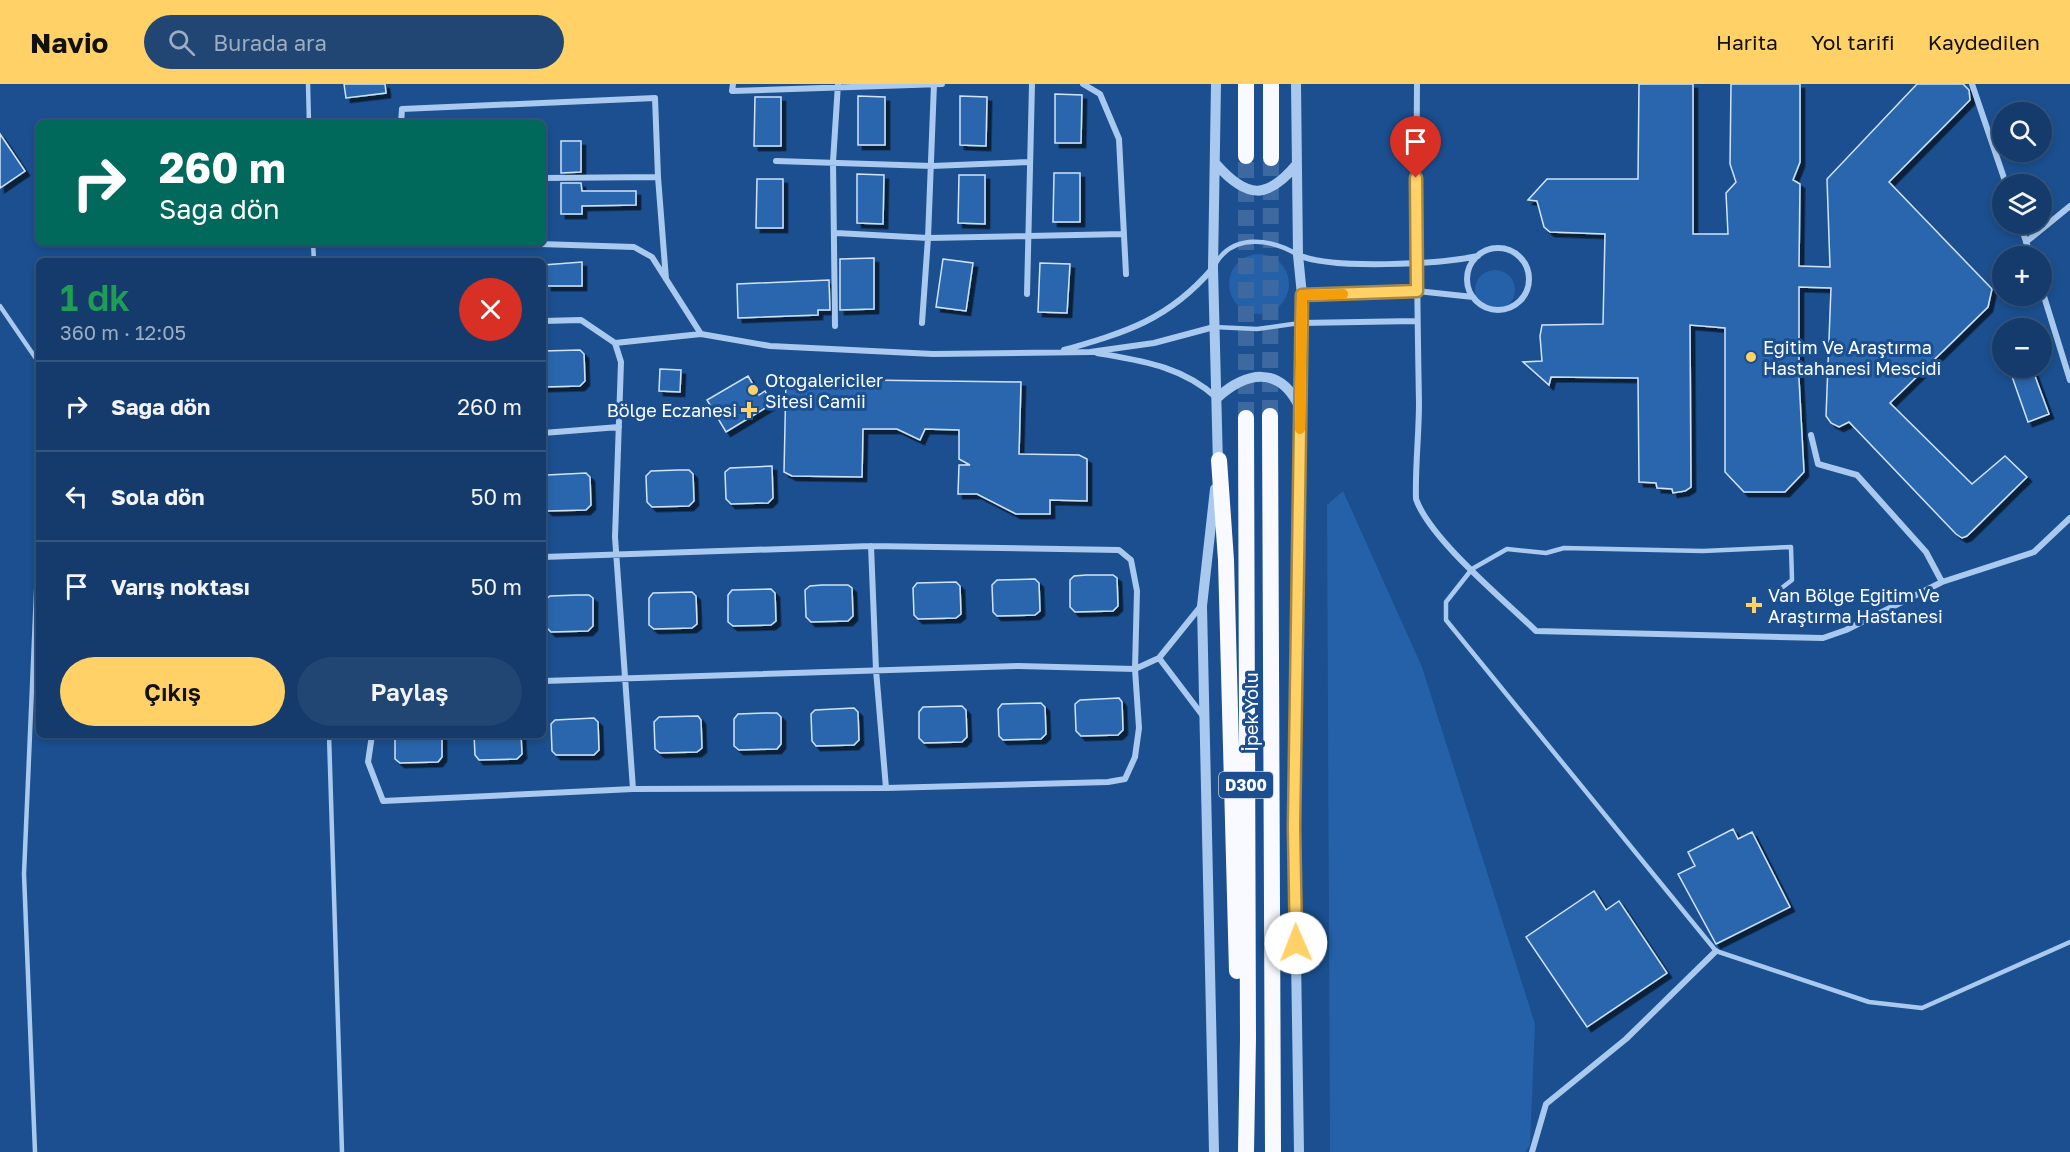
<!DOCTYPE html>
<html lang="tr">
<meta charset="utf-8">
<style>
:root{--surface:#143b6b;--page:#214673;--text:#f1f3f6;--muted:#9dadc1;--line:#33557e;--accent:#ffd166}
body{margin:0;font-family:"Golos Text",sans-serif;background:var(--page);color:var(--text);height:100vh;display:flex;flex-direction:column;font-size:22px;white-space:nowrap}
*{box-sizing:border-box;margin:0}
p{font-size:20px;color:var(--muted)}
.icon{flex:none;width:33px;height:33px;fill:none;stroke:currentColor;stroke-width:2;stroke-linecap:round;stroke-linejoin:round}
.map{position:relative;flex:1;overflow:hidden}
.sheet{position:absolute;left:36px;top:174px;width:510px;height:480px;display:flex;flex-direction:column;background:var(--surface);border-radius:9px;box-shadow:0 3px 9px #0003,0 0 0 2px var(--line)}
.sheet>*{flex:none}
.guide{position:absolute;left:36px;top:36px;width:510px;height:126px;border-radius:9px;box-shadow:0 3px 9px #0003,0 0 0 2px var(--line);background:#00695c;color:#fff;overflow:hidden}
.buttons{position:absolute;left:1992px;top:18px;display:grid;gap:12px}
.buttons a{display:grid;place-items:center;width:60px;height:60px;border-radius:50%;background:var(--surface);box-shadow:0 3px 9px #0003,0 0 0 2px var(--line);font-size:30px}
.pin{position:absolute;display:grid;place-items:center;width:51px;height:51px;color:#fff;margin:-62px -26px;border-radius:50% 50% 50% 0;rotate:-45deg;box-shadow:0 0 6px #0007}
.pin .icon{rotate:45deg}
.me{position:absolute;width:66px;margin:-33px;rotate:359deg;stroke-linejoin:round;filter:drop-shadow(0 0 4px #0008)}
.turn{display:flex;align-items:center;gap:21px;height:126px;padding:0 24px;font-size:27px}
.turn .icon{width:78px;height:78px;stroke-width:2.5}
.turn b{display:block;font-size:42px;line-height:51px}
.round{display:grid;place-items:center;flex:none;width:63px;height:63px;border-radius:32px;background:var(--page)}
.head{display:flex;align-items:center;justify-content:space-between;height:102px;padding:0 24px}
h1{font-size:36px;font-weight:600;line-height:45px;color:#1e9e55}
.action{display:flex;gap:12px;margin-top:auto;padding:12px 24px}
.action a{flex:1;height:69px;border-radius:36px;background:var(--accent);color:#111;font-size:24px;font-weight:600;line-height:69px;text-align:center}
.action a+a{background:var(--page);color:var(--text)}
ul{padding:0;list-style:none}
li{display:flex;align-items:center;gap:18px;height:90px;padding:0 24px;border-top:2px solid var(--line)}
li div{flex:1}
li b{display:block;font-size:22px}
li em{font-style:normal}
header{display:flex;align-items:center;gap:36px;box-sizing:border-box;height:84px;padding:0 30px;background:var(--accent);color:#111}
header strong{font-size:28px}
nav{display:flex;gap:33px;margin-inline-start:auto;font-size:21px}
.search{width:420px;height:54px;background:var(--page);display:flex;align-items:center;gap:15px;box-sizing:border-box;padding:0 21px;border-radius:33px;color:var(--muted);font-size:22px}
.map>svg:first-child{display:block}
.green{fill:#2461a8}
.building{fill:#2a66ad;stroke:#cfe3fa;stroke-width:1.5;filter:url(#shadow)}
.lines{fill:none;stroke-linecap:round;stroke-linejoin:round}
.trunk-tunnel{stroke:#3d69a0;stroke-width:16;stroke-dasharray:16 8;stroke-linecap:butt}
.service{stroke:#a9c9ee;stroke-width:4.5}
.minor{stroke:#a9c9ee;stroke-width:6}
.tertiary{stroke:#a9c9ee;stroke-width:10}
.trunk{stroke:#f8faff;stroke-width:16}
.route-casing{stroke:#a68842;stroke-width:15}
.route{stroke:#ffd166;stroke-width:10}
.slow{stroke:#f59e0b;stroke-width:10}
.poi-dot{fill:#ffd166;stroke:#1b4f8f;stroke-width:2}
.labels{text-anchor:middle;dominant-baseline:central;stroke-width:6;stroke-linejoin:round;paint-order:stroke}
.shield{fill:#1b4f8f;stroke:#bbcadd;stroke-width:1.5}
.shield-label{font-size:16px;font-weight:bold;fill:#fff}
.poi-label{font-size:18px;fill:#fff;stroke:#1b4f8f;text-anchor:start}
.street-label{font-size:18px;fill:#fff;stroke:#1b4f8f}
</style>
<header>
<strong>Navio</strong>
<div class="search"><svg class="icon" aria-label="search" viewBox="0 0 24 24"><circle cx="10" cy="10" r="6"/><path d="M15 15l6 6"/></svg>Burada ara</div>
<nav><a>Harita</a><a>Yol tarifi</a><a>Kaydedilen</a></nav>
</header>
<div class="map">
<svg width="2070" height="1068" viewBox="0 0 2070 1068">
<defs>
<filter id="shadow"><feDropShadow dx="4.5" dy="4.5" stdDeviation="0" flood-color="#0009"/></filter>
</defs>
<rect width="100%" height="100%" fill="#1b4f8f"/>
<path class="green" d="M1229 200a30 30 0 1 1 60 0a30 30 0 1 1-60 0Z
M1475 206a20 20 0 1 1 40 0a20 20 0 1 1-40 0Z
M1343,407L1422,583L1535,940L1530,1061L1525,1068H1330L1327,421Z"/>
<path class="building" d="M344,0H385L386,9L346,14Z
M1639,0H1693V150H1728L1726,109L1736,98L1730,80L1731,0H1800V78L1793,96L1800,100L1799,182L1830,183L1827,95L1917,0H1963L1969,6L1970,16L1889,98L1992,205L1988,223L1890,319L1972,400L2005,372L2027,393L1967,452L1962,454L1956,450L1849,338L1839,343L1831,339L1826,332L1831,204L1799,203V295L1804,388L1785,408H1744L1725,388V244L1690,241L1691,403L1685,407L1673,409L1672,405L1657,404L1656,399L1639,398L1638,294L1551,293L1549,301L1523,278L1542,277L1540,252L1542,241L1603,240L1605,150L1550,148L1544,143L1537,117L1528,116L1547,95H1638Z
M1055,10L1082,11L1081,59H1055Z
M858,12L885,13V61H858Z
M960,12L987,13L986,62L960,61Z
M755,13H781V62H754Z
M0,50L25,87L0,104Z
M561,57H581V88L561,89Z
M1054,89H1080V138H1053Z
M857,90L884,91L883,140L857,139Z
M959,91H985V140L958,139Z
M757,95H783V144H756Z
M561,99H581L582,107H636V121L582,122V130H561Z
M874,174V225L840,226V175Z
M943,175L973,179L966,227L936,223Z
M582,178V202H547V196H543V181Z
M1040,179L1070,180L1067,229L1038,228Z
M829,196L830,226H818V231L738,234L737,200Z
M580,266L584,270L585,297L580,302L543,303V267Z
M2009,284H2032L2049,330L2028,338Z
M660,285L681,286L680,308L659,307Z
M748,292L759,311L765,307L772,320L726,348L707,316Z
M786,295L1021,298L1019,370L1079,371L1087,375V417L1050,416V430H1016L977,410H958L959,381H970L959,375V346L925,345L920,356L897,345H863L862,393L792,392L784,388Z
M772,382L773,414L768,419L731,420L726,415L725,388L730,384Z
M678,386H689L693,390L694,417L689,422L652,423L647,418L646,392L651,387Z
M586,389L590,393L591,421L586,426L548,427L543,422V395L547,391Z
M1086,491H1113L1117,494L1118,522L1113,527L1075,528L1070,523V496L1074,492Z
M1035,495L1039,499L1040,527L1035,531L997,532L993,528L992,501L997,496Z
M956,498L960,502L961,530L956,534L918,535L914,531L913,504L917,499Z
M822,501H848L852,504L853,532L848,537L811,538L806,533L805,506L810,502Z
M771,505L775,509L776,537L771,541L733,542L728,538V511L732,506Z
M692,508L696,512L697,540L692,544L654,545L649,541V514L653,509Z
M577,511H589L593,514V542L588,547L551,548L546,543L545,516L550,512Z
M1119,614L1122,618L1123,646L1118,651L1081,652L1076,647L1075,620L1080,616Z
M1041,619L1045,623L1046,650L1041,655L1003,656L999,652L998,625L1002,620Z
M962,622L966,626L967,653L962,658L924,659L919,654V628L923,623Z
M854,624L858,628L859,656L854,661L816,662L812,657L811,630L815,626Z
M765,629H777L781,633V660L777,665L739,666L734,662V635L738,630Z
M698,632L701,636L702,664L697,668L660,669L655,665L654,638L659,633Z
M594,634L598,638L599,666L594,671H556L552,667L551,640L555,636Z
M395,651H442V673L438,678L400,679L395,675Z
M474,651H521L522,670L517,675L479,676L475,671Z
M1733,745L1738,755L1752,748L1790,823L1716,860L1678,790L1695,782L1688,768Z
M1594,807L1606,826L1619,817L1667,889L1587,943L1526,853Z"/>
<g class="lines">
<path class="trunk-tunnel" d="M1270,332L1271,74
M1246,334V72"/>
<path class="service" d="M308,0L309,39
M313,159L314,177
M1216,179C1234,149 1272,155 1298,171
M0,222L39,279
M1214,243L1257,245L1300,239
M1779,506L1792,496L1791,463L1703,467L1564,464L1546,469L1507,465L1472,485L1446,518V536L1716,867L1869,918L1922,924L2070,858
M329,651L342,1068
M35,1068L24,790L39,439"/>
<path class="minor" d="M733,0L732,7L942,0
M1083,0L1100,10L1119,55L1126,190
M1417,0C1416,107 1417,212 1419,319C1419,351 1415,383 1416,415C1430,455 1503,515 1536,547L1823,554L1846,546L1942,498L2034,468L2070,434
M1972,0L2006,100
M401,39L402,25L655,14L658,93L666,195
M776,77L932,82L1030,78
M543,94L658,93
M2020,140L2031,172
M836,149L928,154L1124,150
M2026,158L2070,122
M508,159L634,163L652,173L701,250L770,262L933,270L1090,268L1154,259L1214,243
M1467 195a31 31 0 1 1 62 0a31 31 0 1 1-62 0Z
M1298,171C1333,186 1439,180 1478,172
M2042,206L2070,296
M1027,210L1032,0
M1302,211L1417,207L1473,213
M543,237L581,236L615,259L621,278L615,453L633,705
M922,239L928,154L934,0
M1301,239L1416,237
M835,242L833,78L838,0
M615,259L701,250
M1064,266C1126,248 1168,236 1212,185
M1097,269C1142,277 1182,282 1217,314
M543,349L619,343
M1811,351L1818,380L1857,391L1926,468L1942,498
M871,462L876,586L886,704
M1201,522L1159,574L1203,632
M543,597L1018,582L1135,585L1159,574
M372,651L368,678L383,717L633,705L886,704L1108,698L1125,695L1135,673L1139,644L1135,585L1137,507L1131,476L1119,466L871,462L543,473
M1532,1068L1546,1020L1626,955L1716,867"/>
<path class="tertiary" d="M1216,0L1213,184L1218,381
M1296,0L1298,171L1302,211L1294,743L1299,1068
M1216,80C1247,115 1267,116 1297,80
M1217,314C1246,288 1279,281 1299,322
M1214,1068L1202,522L1215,405"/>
<path class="trunk" d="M1246,0V72
M1271,74V0
M1270,332L1273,1068
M1246,334L1248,955L1246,1068
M1219,376L1226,476L1237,887"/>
</g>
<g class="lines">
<defs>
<path id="route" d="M1296,859L1294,743L1302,211L1417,207L1416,94"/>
</defs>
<use href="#route" class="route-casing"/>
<use href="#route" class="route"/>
<path class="slow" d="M1300,345L1302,211L1343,210"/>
</g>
<g class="poi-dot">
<circle cx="1751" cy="273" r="6"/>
<circle cx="753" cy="306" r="6"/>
<path d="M746 317h6v6h6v6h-6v6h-6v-6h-6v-6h6z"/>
<path d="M1751 512h6v6h6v6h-6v6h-6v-6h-6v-6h6z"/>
</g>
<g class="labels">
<rect class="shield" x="1219" y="688" width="54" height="26" rx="4.5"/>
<g class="shield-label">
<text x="1246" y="701">D300</text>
</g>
<g class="poi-label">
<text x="1763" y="263">Eğitim Ve Araştırma<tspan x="1763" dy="21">Hastahanesi Mescidi</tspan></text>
<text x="765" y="296">Otogalericiler<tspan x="765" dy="21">Sitesi Camii</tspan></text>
<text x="737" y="326" text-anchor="end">Bölge Eczanesi</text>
<text x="1768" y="511">Van Bölge Eğitim Ve<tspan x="1768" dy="21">Araştırma Hastanesi</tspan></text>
</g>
<g class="street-label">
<text transform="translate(1251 628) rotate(-90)">İpek Yolu</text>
</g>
</g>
</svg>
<div class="buttons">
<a><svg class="icon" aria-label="search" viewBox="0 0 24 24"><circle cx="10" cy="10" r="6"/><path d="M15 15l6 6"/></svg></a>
<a><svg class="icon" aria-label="layers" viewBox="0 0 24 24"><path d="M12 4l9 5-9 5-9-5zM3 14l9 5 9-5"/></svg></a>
<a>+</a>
<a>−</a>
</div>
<div class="pin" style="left:1416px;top:94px;background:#d93025"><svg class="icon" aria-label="arrive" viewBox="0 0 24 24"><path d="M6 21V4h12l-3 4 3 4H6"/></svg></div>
<svg class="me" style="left:1296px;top:859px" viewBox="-20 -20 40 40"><circle r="19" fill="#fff"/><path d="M0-13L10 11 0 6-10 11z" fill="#ffd166"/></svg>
<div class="guide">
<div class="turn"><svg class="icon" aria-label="right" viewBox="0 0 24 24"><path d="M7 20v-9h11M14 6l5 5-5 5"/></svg><div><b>260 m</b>Sağa dön</div></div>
</div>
<section class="sheet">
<div class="head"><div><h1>1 dk</h1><p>360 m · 12:05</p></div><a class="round" style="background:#d93025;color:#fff"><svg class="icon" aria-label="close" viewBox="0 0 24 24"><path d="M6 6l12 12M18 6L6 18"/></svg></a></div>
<ul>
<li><svg class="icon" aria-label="right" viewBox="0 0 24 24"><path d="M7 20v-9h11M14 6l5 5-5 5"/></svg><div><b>Sağa dön</b></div><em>260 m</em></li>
<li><svg class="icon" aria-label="left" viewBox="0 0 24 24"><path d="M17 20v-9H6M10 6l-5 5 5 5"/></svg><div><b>Sola dön</b></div><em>50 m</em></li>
<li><svg class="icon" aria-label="arrive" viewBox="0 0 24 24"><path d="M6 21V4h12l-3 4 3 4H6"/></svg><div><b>Varış noktası</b></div><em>50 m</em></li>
</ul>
<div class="action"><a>Çıkış</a><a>Paylaş</a></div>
</section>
</div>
